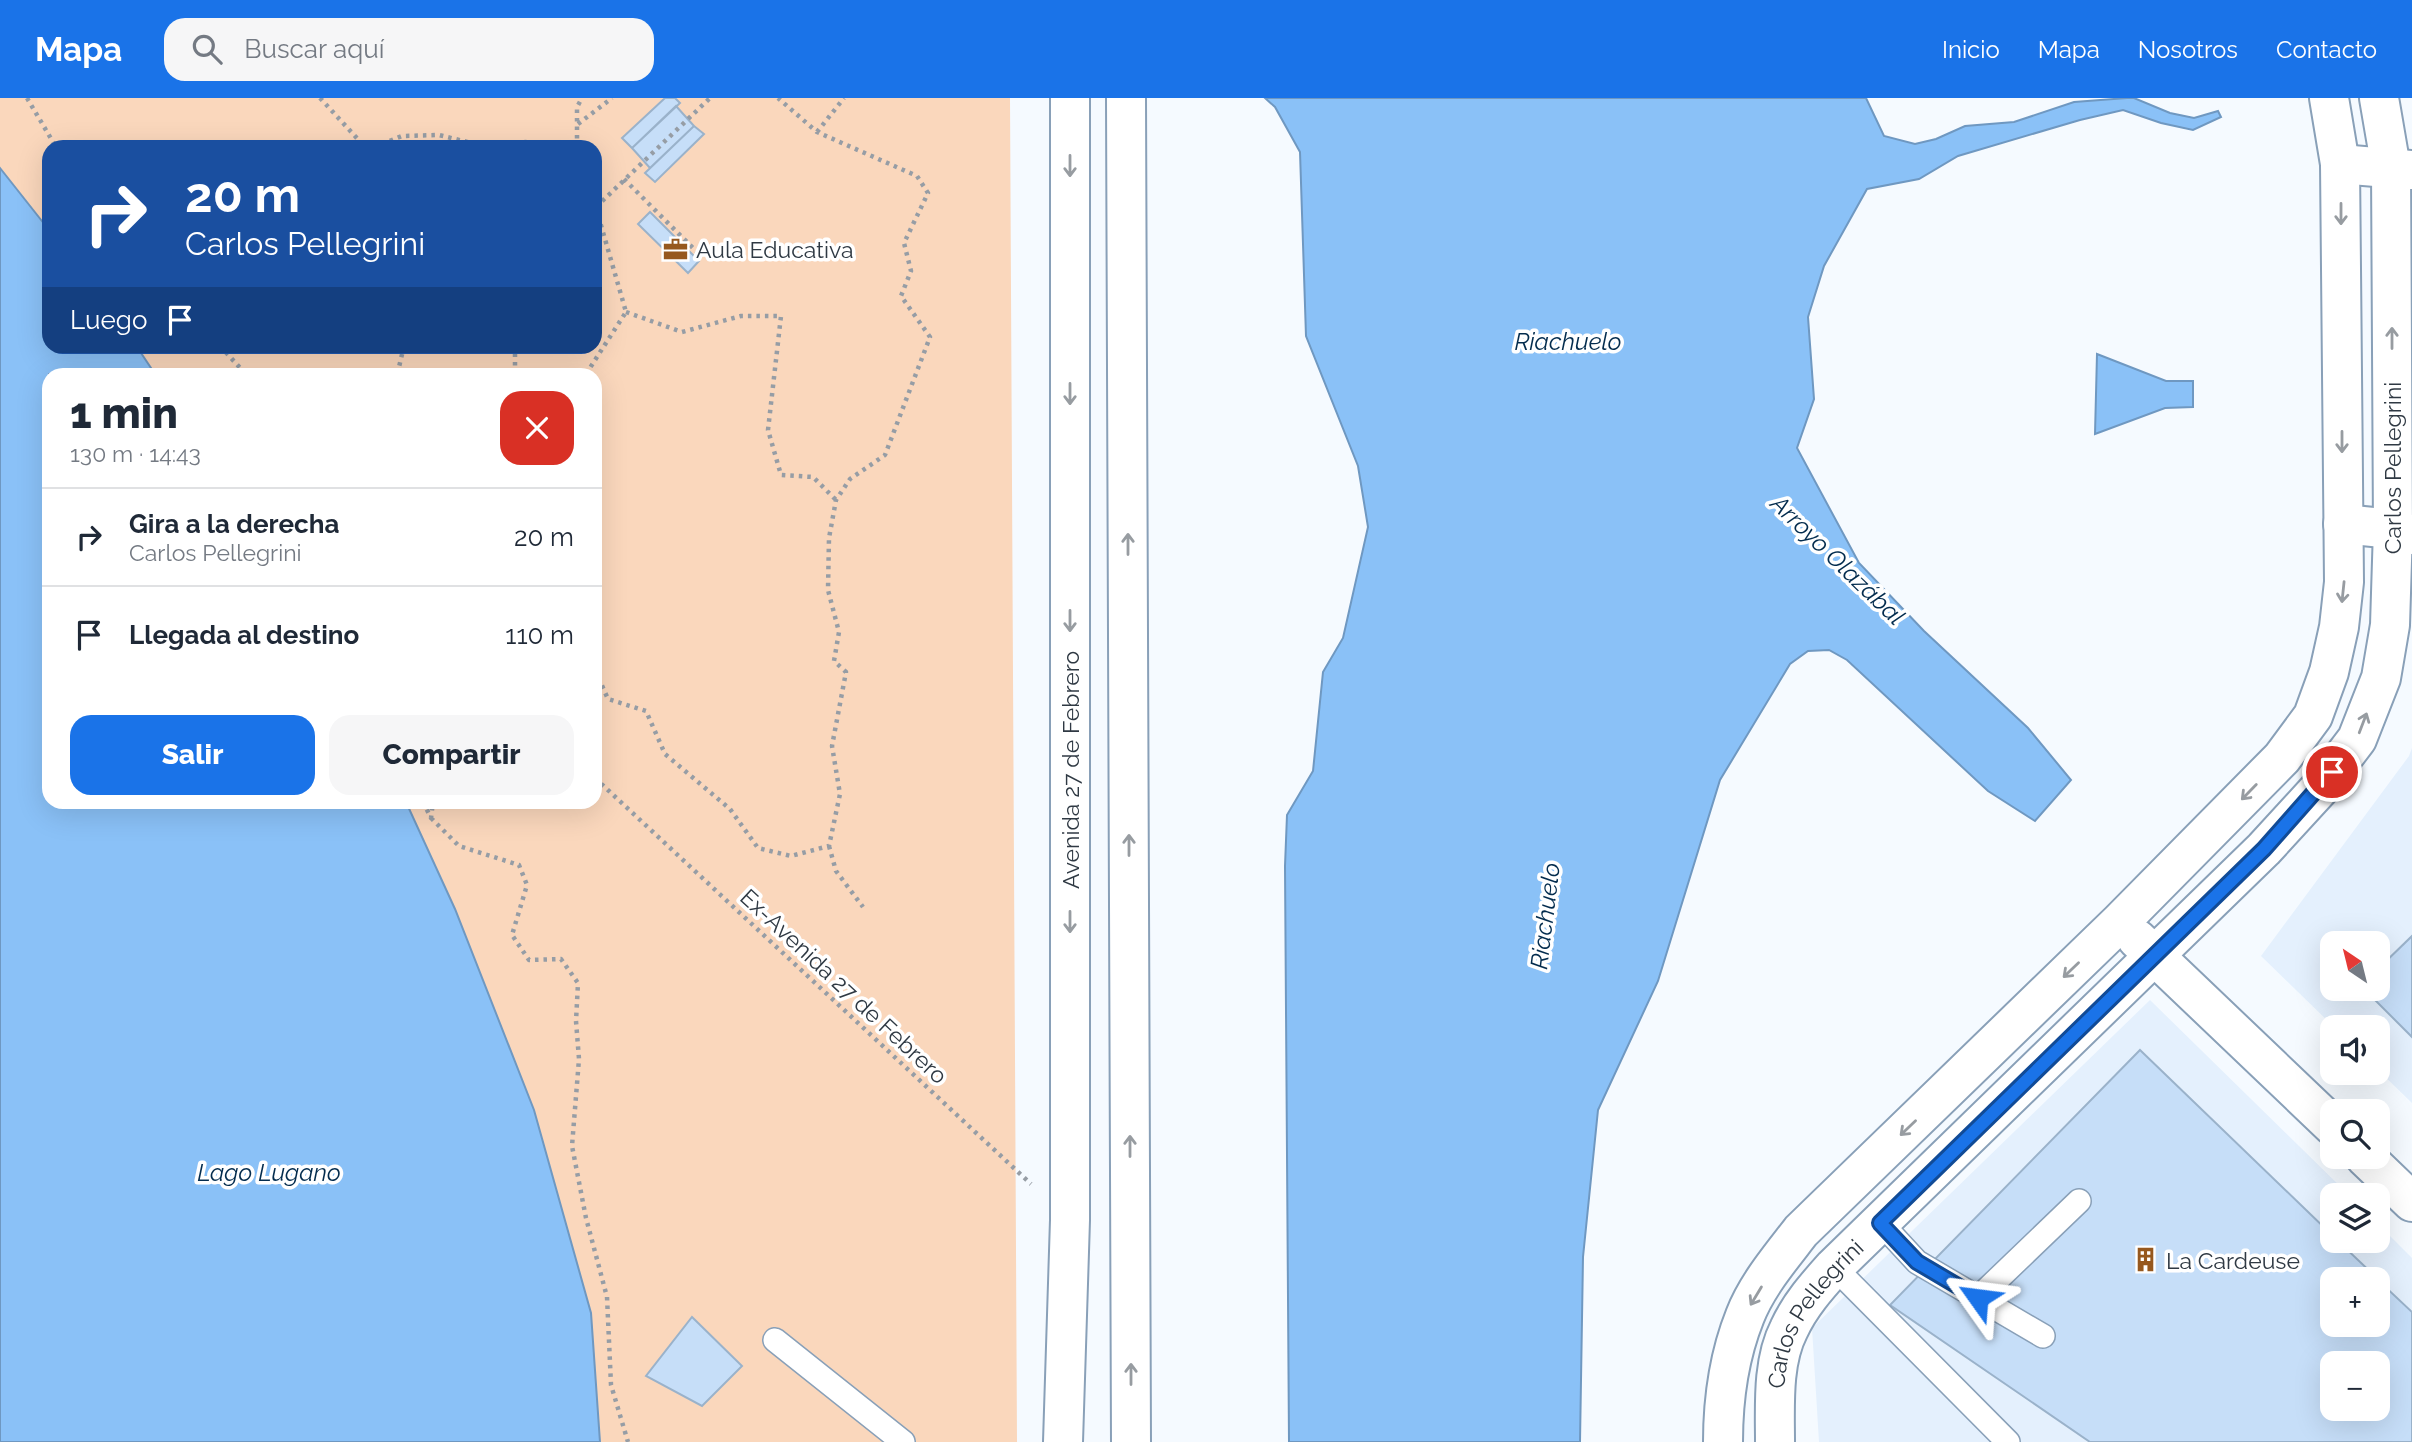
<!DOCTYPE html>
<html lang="es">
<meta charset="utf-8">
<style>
:root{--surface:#fff;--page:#f6f6f7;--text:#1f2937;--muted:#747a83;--line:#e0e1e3;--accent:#1a73e8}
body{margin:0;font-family:Raleway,sans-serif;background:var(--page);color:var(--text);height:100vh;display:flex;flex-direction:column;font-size:26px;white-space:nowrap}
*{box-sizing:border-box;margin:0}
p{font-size:23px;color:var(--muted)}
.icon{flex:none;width:38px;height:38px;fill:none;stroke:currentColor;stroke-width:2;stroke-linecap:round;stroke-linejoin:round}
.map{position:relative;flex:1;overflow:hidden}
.side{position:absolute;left:42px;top:270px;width:560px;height:441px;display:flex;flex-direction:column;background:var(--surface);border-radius:21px;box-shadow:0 7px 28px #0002}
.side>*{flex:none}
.banner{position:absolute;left:42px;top:42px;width:560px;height:214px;border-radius:21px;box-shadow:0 7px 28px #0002;background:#1a4fa0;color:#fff;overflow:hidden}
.needle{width:46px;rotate:325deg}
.tools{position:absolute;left:2320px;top:833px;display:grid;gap:14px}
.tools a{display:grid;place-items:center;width:70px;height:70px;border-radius:14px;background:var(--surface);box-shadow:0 7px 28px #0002;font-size:35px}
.pin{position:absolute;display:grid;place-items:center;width:60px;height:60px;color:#fff;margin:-30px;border:4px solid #fff;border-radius:50%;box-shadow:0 2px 7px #0007}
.me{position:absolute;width:77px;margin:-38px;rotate:301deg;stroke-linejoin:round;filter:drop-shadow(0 0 5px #0008)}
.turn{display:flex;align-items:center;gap:24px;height:147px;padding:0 28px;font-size:32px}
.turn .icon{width:91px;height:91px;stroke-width:2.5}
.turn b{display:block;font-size:49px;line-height:60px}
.then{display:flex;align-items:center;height:66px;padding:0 28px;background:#0003;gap:14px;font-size:26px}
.round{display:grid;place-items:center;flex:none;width:74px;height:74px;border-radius:21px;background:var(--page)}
.summary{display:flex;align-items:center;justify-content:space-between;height:119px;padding:0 28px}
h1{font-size:42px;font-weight:800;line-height:52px}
.action{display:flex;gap:14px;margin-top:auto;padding:14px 28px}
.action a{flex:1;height:80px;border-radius:21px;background:var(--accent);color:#fff;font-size:28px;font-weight:800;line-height:80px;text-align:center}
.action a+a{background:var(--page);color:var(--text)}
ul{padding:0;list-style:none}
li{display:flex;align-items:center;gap:21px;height:98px;padding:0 28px;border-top:2px solid var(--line)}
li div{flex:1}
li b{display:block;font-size:26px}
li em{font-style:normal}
header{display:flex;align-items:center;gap:42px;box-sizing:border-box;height:98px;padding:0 35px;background:var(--accent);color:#fff}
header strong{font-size:33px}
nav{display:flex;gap:38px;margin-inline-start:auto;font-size:24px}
.search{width:490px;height:63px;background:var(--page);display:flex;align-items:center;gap:18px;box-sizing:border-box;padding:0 24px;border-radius:21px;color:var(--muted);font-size:26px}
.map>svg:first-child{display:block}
.built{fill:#e4f0fd;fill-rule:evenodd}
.green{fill:#fad7bc}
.water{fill:#8ac1f7;stroke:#6f98c1;stroke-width:2}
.building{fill:#c6def8;stroke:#9ab2ca;stroke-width:2;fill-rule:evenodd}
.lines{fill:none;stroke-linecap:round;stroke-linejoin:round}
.lane-casing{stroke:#89a0b8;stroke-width:26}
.street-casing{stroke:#89a0b8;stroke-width:42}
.secondary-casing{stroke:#89a0b8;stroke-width:42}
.primary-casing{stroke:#89a0b8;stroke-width:42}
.path{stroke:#969da5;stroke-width:4.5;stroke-dasharray:3.5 5;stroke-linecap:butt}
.lane{stroke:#fff;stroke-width:23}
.street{stroke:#fff;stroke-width:38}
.secondary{stroke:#fff;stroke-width:38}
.primary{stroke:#fff;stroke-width:38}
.oneway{stroke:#979ca1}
.route-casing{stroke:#114b97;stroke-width:18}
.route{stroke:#1a73e8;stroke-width:12}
.labels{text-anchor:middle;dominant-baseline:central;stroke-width:7;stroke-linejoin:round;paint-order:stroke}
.poi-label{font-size:23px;fill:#2f3943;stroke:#fff;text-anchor:start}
.street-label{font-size:23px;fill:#2f3943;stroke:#fff}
.water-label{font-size:24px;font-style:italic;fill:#032c4e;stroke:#fff}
</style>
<header>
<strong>Mapa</strong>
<div class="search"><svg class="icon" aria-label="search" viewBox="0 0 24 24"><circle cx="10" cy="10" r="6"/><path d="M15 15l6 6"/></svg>Buscar aquí</div>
<nav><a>Inicio</a><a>Mapa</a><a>Nosotros</a><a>Contacto</a></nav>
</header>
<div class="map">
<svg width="2412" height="1344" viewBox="0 0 2412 1344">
<rect width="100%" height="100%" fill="#f5faff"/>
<path class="built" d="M2412,650V1005L2378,972V929H2334L2261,858L2409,658ZM2333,845H2378V891H2333Z
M2150,902L2349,1097H2333V1143H2378V1126L2412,1160V1344H1819L1812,1230ZM2333,1181H2378V1227H2333ZM2333,1265H2378V1311H2333Z"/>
<path class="green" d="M0,0H1010L1017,1344H600L591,1215L534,1012L455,811L406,704H595V276H155L137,249L595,248V49H49V132L0,70Z"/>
<path class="water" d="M1265,0H1866L1884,38L1915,46L1936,41L1965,28L2014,24L2074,4L2127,0H2134L2170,15L2194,20L2218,13L2221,19L2193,32L2161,25L2123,12L2080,22L1958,58L1919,81L1867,91L1824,168L1808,219L1814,301L1797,350L1859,465L1924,533L2028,630L2071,682L2035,723L1988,693L1847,562L1829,552L1808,553L1790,566L1720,682L1658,883L1598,1012L1583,1159L1580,1344H1289L1285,768L1287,717L1313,673L1323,574L1343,540L1368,429L1358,368L1306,238L1300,54L1275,9Z
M0,70L49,132V248L137,249L155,276H49V704H406L455,811L534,1012L591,1215L600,1344H0Z
M2097,256L2166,283H2193V309L2165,310L2095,336Z"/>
<path class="building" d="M665,0H675L680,5L632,50L622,40Z
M676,8L694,28L650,70L632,50Z
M694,28L704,36L655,84L645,75Z
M650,114L699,163L688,175L638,126Z
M2412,838V939L2364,891H2378V871Z
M2140,952L2333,1138V1143H2338L2378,1181H2333V1227H2378V1182L2412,1214V1344H2090L1890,1207ZM2333,1265H2378V1311H2333Z
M692,1219L742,1268L702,1308L646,1278Z"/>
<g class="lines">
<defs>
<path id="lane" d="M1880,1124L1917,1164L2043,1238
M1834,1169L2008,1344
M1978,1200L2079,1103
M775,1242L903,1344"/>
<path id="street" d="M2340,66L2412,72
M2343,426L2393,431L2412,437"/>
<g id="secondary">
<path d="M2137,841L2333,1028"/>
<path d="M2365,1059L2412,1104"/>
<path d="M1723,1344C1723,1301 1729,1258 1745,1218C1757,1187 1781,1159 1801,1133L2120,824L2282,660L2313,618L2329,574L2339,529L2344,484L2340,66L2329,0"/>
<path id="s1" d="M1775,1344C1775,1308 1772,1264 1789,1231C1800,1207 1817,1188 1834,1169L2264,751L2319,691L2357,641L2381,580L2390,527L2393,431L2391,70L2379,0"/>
</g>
<path id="primary" d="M1126,0L1131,1344
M1063,1344L1070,1122V0"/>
</defs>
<use href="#lane" class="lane-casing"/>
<use href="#street" class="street-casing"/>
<use href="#secondary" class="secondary-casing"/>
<use href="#primary" class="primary-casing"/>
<path class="path" d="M27,0L56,49
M320,0L365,49
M578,26L612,0
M817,34L844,0
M374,49L402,38L439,37L484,48L526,44L537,49
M577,49V9L582,0
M624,81L702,159
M596,109L710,0
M626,214L682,234L741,218H781L768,332L781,377L813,379L836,402
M220,248L242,272L243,276
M400,276L399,269L404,248
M515,276V248
M586,276L626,214L596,110
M595,344L598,363L595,367
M595,572L608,601L646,613L665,656L730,711L758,750L791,758L829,748L840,696L832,648L846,574L834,563L839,534L828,492L829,440L836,402L850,381L885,357L930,239L901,198L911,173L904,145L928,95L917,78L817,34L778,0
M595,680L1031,1086
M423,704L431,720L433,704
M431,720L459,748L519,767L527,787L512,837L529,862L561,861L578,885L576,923L579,961L572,1048L586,1120L607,1199L611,1287L628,1344
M829,748L836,773L863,809"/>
<use href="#lane" class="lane"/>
<use href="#street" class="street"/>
<use href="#secondary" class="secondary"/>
<use href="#primary" class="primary"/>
</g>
<defs><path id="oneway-shaft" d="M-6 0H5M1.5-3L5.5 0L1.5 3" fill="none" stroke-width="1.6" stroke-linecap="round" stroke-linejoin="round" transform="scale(1.75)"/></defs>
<g class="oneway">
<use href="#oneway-shaft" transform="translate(1070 68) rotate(90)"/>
<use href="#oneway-shaft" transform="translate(2341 116) rotate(90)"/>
<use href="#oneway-shaft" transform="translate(2392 240) rotate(-90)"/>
<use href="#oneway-shaft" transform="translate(1070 296) rotate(90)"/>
<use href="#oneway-shaft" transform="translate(2342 344) rotate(90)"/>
<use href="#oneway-shaft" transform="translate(1128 446) rotate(-90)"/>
<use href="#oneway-shaft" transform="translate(2343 494) rotate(96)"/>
<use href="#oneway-shaft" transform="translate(1070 523) rotate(90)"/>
<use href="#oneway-shaft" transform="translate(2363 625) rotate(-69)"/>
<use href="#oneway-shaft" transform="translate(2249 694) rotate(134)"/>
<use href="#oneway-shaft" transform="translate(1129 747) rotate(-90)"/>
<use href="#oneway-shaft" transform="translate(1070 824) rotate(90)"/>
<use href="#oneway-shaft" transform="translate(2071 872) rotate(136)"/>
<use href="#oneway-shaft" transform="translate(1908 1030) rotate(136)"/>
<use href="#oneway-shaft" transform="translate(1130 1048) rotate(-90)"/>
<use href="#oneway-shaft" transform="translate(1756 1198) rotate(121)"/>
<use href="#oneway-shaft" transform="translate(1131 1276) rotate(-90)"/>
</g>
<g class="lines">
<defs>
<path id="route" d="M1978,1200L1917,1164L1880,1125L2264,751L2332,674"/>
</defs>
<use href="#route" class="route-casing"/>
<use href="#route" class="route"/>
</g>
<defs>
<symbol id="office-bare" viewBox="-9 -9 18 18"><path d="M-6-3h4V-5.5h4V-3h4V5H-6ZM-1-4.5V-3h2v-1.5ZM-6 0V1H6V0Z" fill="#96581e" stroke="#fff" stroke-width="2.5" paint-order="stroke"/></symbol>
<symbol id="building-bare" viewBox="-9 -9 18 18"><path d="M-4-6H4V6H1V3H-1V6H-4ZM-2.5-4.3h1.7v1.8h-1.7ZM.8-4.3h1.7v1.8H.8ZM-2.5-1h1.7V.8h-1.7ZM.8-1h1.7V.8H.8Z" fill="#96581e" stroke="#fff" stroke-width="2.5" paint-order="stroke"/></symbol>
</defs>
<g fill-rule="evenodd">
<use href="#office-bare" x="658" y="134" width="35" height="35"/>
<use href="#building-bare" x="2128" y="1144" width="35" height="35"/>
</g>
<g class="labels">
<g class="poi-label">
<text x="696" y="151">Aula Educativa</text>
<text x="2166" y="1162">La Cardeuse</text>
</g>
<g class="street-label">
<text transform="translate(2392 370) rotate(-90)">Carlos Pellegrini</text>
<text transform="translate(1070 672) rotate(-90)">Avenida 27 de Febrero</text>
<text transform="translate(844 888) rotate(43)">Ex-Avenida 27 de Febrero</text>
<text stroke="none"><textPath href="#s1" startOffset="140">Carlos Pellegrini</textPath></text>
</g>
<g class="water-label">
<text x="1568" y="243">Riachuelo</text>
<text transform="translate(1838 462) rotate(44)">Arroyo Olazábal</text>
<text transform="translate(1545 818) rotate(-83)">Riachuelo</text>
<text x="269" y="1074">Lago Lugano</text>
</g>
</g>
</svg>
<div class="tools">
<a><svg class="needle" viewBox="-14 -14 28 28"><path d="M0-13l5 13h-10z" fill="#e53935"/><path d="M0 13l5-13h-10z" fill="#747a83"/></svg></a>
<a><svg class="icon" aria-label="sound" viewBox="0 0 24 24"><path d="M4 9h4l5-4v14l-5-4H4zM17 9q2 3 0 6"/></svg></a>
<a><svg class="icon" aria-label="search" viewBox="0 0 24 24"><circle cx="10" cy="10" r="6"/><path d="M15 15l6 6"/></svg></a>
<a><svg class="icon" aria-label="layers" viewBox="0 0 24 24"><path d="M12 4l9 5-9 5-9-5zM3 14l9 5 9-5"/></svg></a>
<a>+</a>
<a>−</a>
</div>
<div class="pin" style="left:2332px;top:674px;background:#d93025"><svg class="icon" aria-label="arrive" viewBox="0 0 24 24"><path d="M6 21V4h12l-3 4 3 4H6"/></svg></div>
<svg class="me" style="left:1978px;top:1200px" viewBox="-20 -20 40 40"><path d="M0-17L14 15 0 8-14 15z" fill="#1a73e8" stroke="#fff" stroke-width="4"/></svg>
<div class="banner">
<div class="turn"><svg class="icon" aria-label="right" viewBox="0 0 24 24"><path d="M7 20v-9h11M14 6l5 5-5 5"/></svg><div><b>20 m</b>Carlos Pellegrini</div></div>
<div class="then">Luego<svg class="icon" aria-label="arrive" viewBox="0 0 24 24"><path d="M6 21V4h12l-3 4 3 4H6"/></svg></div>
</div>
<section class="side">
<div class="summary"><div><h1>1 min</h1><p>130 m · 14:43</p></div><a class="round" style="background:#d93025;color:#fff"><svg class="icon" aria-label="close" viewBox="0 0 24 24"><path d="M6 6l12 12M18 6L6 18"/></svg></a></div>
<ul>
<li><svg class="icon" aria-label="right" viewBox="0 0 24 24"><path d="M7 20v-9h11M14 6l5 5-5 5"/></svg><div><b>Gira a la derecha</b><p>Carlos Pellegrini</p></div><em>20 m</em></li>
<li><svg class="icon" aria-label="arrive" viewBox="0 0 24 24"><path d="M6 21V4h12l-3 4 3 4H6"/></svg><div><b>Llegada al destino</b></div><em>110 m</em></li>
</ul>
<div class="action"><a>Salir</a><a>Compartir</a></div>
</section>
</div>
